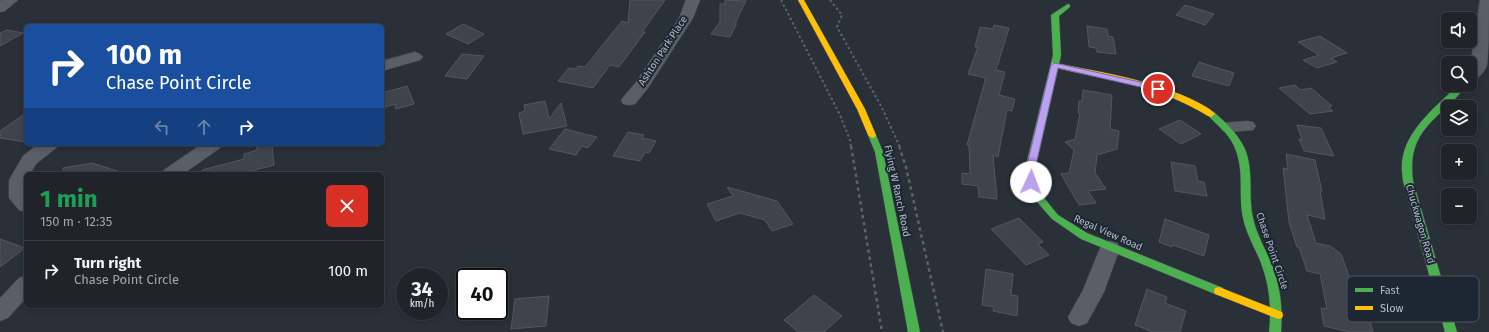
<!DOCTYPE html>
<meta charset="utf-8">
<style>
:root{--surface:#20242a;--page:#282c32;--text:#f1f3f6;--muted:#a2a4a8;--line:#3d4147}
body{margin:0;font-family:"Fira Sans",sans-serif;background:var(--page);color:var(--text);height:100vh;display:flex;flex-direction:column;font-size:15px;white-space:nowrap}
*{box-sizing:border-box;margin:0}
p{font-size:13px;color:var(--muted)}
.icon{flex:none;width:22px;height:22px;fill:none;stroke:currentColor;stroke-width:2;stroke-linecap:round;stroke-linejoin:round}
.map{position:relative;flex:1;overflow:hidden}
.details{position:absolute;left:24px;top:172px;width:360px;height:136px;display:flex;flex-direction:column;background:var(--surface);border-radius:6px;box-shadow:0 2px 6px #0003,0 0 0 1px var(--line)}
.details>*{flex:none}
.hud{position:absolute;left:24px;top:24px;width:360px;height:122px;border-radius:6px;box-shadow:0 2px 6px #0003,0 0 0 1px var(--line);background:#1a4fa0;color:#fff;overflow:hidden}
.tools{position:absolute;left:1441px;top:12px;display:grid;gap:8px}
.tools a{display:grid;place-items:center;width:36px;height:36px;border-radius:6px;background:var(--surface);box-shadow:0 2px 6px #0003,0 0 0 1px var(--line);font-size:20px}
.speed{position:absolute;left:396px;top:268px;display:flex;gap:8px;font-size:20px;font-weight:700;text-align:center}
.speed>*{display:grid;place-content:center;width:52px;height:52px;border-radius:50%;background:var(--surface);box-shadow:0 2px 6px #0003,0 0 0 1px var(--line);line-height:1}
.speed small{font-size:10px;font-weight:400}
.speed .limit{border:2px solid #111;border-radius:6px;background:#fff;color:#111}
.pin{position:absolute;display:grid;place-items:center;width:34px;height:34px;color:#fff;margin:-17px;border:2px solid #fff;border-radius:50%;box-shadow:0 1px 4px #0007}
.me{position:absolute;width:44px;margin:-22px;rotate:2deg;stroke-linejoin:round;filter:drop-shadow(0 0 3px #0008)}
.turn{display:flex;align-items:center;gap:14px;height:84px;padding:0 16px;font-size:18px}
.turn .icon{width:52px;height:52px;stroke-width:2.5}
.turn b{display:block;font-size:28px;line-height:34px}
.lanes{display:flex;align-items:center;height:38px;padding:0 16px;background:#0003;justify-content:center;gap:20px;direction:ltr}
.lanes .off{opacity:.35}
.round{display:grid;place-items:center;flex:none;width:42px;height:42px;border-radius:6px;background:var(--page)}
.headline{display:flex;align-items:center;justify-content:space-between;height:68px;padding:0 16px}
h1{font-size:24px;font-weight:700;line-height:30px;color:#1e9e55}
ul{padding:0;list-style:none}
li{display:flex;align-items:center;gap:12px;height:60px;padding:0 16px;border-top:1px solid var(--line)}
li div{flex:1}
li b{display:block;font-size:15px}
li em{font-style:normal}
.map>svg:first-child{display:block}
.building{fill:#3f444c;stroke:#52575f}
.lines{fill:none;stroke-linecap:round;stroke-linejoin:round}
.street-casing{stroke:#484c55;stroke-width:1}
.fast-casing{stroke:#484c55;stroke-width:1}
.slow-casing{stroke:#484c55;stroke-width:1}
.path-far1{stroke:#5c6268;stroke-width:2;stroke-dasharray:2.5 2.5;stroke-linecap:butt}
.path{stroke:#5c6268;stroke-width:2.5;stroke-dasharray:3.5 3.5;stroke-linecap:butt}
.street{fill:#5a5e66;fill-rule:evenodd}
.fast{fill:#4caf50;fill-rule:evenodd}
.slow{fill:#ffc107;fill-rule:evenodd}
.route{fill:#bca0f2;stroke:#7a689d}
.labels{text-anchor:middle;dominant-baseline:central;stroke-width:4;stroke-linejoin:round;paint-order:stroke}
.street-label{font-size:10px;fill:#b4bcc9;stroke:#1d2633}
.key{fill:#1d2633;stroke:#4a5360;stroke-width:1}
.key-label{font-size:11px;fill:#b4bcc9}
</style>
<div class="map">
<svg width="1489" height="332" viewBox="0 0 1489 332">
<rect width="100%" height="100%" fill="#2a3038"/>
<path class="building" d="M630,0H665L642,32H645L619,67L610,65L593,88L558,81L569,68L576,69L578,66L585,67L622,21L628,23Z
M725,0L746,1L736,21V25L730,37L711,34L720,22V4H725Z
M1185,5L1214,14L1205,25L1176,15Z
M463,24L484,34L468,44L446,34Z
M994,25L1009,28L996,70L1005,72L999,95L1015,99L1012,111L1007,110L998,157L993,155L997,199L979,197L978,186L962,184V173L970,174L969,145H967L985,81V78L968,74L978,47H975L980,27L993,29Z
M1087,26L1107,29L1108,36L1113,37L1116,54L1097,52L1096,48L1089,47Z
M7,30L23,33L0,46V33Z
M1320,36L1347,53L1331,58L1337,62L1317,68L1303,60L1319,55L1298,42Z
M462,54L484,56L467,79L445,76Z
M1199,62L1234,73L1229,86L1192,76Z
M1295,85L1300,90L1311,88L1332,106L1328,107L1333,111L1310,114L1279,88Z
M407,86L414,104L396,109L395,104L382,108V93Z
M1083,90L1112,95L1110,129L1119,131L1117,149L1097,155L1095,173L1106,189L1088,191L1096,203L1079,205L1061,174L1069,173L1074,150L1065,142L1075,139L1080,113H1078L1079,101H1082Z
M545,101L549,119L561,103L567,126L523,134L519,113L525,111L524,105Z
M26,113V142L0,138V131Z
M1180,120L1201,134L1181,144L1159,129Z
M1297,125L1321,128L1334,156L1304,151L1299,139L1302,140Z
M565,129L597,137L588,148L582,146L576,155L549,149Z
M628,132L644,135L642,138L656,141L649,153L645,152L640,161L613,156Z
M256,144H272L274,165L240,174H203L202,170L244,159V154L257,150Z
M1286,154L1315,160L1322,191H1320L1325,219L1307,215L1316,243L1330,246L1341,254L1355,293L1363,295L1373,332H1350L1324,326L1321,308L1327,309L1320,274L1307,271L1299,247H1297L1289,222L1283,168L1288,169Z
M1171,162L1195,166L1198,181L1204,182L1207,196L1175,191Z
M92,163L120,172V174H64L63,168Z
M727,187L777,201L793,224L772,231L765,220L740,213L716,221L707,204L733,196Z
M1019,218L1043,242L1038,244L1049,255L1026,265L991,229Z
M1165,219L1209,235L1204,256L1173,245L1172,247L1159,242Z
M0,239L25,248L0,267Z
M986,269L1013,274L1011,295L1018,296L1017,316L993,311L994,307L982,305Z
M1147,289L1167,297L1165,303L1186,311L1180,332H1153L1135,325Z
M814,295L842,316L824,332H798L784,320Z
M549,296L546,326L511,329L515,299Z"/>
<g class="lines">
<defs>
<path id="street" d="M2,0H18L5,11L0,12V1Z
M686,0H700L693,18L648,88L635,104L629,105L623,104L621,100L636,82L679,18Z
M1480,0H1489C1489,20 1489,45 1487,65C1485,72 1477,80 1470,82V67Z
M415,52L420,54L423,57L420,60L382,71V61Z
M1247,121L1253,122L1256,126L1253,130L1229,132L1223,131L1220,127L1223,123Z
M38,144H59L56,148L36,164L30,174H26V212L19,210L9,198V180L23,156Z
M202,144H223L220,148L183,174H161L164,170Z
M1110,241L1117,243L1120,248L1104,292L1087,323L1079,326L1071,323L1068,317L1083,290L1100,248L1103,243Z
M26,276V298L8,318L0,321V298L19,278Z"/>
<path id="fast" d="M1068,4L1070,5V7L1059,16L1061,55L1035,169L1037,181L1045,199L1058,215L1087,233L1223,288L1224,291L1223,294L1219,295L1215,294L1081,239L1052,219L1038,203L1027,181L1025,169L1053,55L1051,15Z
M1458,85H1467C1440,120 1406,128 1413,181L1457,332H1445L1403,181C1402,173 1401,164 1403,156C1409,127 1438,105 1458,85Z
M1211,111L1214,112C1226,123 1238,134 1245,149C1254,171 1248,196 1253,218C1256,232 1263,245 1269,258C1280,282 1283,306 1281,332H1269C1272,306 1269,282 1259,258C1253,245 1246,232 1243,218C1238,194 1245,169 1234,146C1228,132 1216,125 1207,114Z
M872,132L876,135L883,152L920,332H908L875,152L868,135Z"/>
<path id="slow" d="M798,0H804L865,109L876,135L875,137L872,138L868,135L857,109Z
M1052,63H1055C1100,72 1147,79 1189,98C1197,102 1209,107 1215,114L1211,117L1208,116C1155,84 1110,81 1052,67L1051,65Z
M1219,287L1282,312L1283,315L1282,318L1278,319L1215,294L1214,291L1215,288Z"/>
</defs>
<use href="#street" class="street-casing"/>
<use href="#fast" class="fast-casing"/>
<use href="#slow" class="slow-casing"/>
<path class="path-far1" d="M781,0L840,115L850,140L851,147
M830,0L842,15L837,27L881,106L900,147"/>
<path class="path" d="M851,146L882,332
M899,146L906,167L943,332"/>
<use href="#street" class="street"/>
<use href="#fast" class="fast"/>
<use href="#slow" class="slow"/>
</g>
<path class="route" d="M1055,63L1158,86L1162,89L1158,91L1058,68L1035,169L1036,182L1031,185L1027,182L1026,169L1051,65Z"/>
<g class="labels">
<g class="street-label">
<text transform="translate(663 51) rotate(-57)">Ashton Park Place</text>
<text transform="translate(897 191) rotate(78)">Flying W Ranch Road</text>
<text transform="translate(1420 224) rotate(74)">Chuckwagon Road</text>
<text transform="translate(1108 233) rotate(24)">Regal View Road</text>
<text transform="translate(1272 251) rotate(71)">Chase Point Circle</text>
</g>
</g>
<rect x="1347" y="276" width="132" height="46" rx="6" class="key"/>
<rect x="1355" y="288" width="18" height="4" fill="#4caf50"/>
<rect x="1355" y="306" width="18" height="4" fill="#ffc107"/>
<g class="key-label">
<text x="1380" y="294">Fast</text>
<text x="1380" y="312">Slow</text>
</g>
</svg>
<div class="tools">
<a><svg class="icon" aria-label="sound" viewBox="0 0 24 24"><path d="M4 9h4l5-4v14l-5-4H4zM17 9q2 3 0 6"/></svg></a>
<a><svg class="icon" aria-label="search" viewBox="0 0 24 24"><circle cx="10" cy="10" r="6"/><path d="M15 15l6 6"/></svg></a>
<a><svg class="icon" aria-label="layers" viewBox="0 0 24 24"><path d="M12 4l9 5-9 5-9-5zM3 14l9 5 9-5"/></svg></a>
<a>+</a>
<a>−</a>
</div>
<div class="speed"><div>34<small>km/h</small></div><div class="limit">40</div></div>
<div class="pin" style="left:1158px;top:89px;background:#d93025"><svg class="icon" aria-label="arrive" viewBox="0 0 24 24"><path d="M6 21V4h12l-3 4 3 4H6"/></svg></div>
<svg class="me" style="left:1031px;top:182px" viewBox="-20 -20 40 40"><circle r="19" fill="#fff"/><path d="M0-13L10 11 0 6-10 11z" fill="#bca0f2"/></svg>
<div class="hud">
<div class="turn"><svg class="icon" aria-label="right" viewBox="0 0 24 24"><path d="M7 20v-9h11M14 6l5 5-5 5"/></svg><div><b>100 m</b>Chase Point Circle</div></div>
<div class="lanes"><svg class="icon off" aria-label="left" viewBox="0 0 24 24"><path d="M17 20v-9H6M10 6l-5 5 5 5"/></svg><svg class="icon off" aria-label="ahead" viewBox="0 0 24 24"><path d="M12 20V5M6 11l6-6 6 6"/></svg><svg class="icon" aria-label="right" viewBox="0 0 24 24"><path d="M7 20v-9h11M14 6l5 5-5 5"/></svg></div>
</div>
<section class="details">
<div class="headline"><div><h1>1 min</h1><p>150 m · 12:35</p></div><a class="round" style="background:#d93025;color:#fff"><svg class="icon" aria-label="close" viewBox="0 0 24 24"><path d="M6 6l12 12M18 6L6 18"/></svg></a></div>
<ul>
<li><svg class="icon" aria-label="right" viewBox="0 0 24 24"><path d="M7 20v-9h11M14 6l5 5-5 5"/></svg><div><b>Turn right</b><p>Chase Point Circle</p></div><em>100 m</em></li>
</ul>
</section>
</div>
